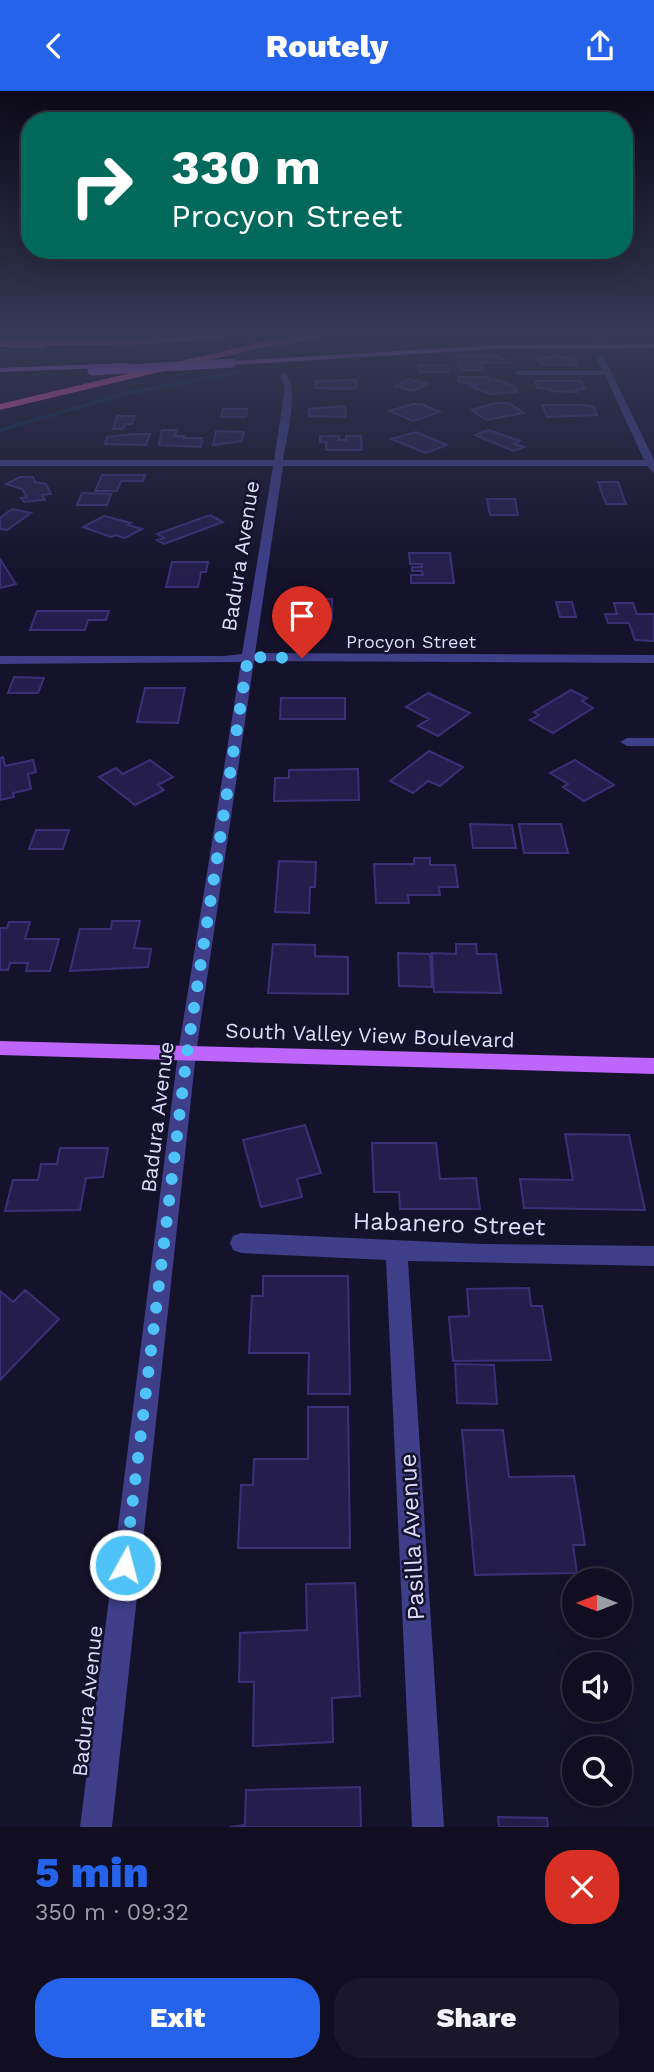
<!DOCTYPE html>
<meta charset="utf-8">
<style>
:root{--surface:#100e20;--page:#191729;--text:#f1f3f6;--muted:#9c9ca5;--line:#302e3e;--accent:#2563eb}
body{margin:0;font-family:"Work Sans",sans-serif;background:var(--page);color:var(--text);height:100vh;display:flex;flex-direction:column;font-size:26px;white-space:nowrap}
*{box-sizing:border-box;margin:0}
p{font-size:23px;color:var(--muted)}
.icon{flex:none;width:38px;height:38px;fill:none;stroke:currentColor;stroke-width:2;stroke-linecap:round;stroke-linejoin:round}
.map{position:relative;height:1736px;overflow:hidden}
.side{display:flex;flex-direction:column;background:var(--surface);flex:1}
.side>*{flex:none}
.hud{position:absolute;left:21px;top:21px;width:612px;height:147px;border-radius:28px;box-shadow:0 7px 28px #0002,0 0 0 2px var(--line);background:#00695c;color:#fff;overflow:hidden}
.needle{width:46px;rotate:270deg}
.controls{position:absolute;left:562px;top:1477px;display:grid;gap:14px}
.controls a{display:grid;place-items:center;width:70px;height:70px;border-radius:50%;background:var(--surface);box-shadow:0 7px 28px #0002,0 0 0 2px var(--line);font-size:35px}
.pin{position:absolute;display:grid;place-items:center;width:60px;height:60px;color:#fff;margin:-72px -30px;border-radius:50% 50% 50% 0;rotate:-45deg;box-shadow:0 0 7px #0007}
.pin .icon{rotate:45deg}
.me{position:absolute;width:77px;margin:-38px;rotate:7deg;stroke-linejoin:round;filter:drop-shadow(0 0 5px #0008)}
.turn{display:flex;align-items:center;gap:24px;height:147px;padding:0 35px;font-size:32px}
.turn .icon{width:91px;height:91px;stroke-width:2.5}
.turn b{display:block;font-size:49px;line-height:60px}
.round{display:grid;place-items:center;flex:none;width:74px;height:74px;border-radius:28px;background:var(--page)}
.summary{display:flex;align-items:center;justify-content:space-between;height:119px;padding:0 35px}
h1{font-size:42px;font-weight:800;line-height:52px;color:var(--accent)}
.button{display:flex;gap:14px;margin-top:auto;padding:14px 35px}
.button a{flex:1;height:80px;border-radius:28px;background:var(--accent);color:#fff;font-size:28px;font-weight:800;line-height:80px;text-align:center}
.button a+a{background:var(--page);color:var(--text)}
header{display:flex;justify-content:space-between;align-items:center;height:91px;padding:0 35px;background:var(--accent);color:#fff;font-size:32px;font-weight:800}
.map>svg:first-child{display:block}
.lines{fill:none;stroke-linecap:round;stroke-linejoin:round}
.stream{stroke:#0e284e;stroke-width:3.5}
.building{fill:#251e4c;stroke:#3b3077;stroke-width:2}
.minor{fill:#3e3e89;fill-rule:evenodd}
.major{fill:#bd65fc;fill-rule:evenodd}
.highway{fill:#fc59af;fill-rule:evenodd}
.major-bridge{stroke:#bd65fc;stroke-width:9}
.highway-bridge{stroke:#fc59af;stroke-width:10}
.route{stroke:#4fc3f7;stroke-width:12;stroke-dasharray:0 21.6}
.labels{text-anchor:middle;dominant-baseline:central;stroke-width:5;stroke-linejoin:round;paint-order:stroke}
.far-street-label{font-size:18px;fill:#dedcfe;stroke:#15122b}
.street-label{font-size:21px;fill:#dedcfe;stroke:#15122b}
.near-street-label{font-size:24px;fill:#dedcfe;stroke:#15122b}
</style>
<header><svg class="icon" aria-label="back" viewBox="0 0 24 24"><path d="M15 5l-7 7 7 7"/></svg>Routely<svg class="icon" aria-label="share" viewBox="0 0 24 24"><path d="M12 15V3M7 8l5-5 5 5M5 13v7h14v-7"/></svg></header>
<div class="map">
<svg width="654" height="1736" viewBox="0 0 654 1736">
<rect width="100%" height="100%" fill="#15122b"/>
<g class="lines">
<path class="stream" d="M0,339L124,303L239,281"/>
</g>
<path class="building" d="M497,264L499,268H508L510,272H480L483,279H461L455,265Z
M557,265L574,267L577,274H541L538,267Z
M419,274H448L449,281H420Z
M458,286H488L489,290L495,288L514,295L517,301L491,303L471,296L478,294L459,291Z
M409,288L427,293L413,300L395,295Z
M356,289V297L349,298L315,297L316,290Z
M535,290H581L585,298H576L578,301L550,300L549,298L537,297Z
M496,312H509L524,322L486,329L472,319Z
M413,313H421L440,321L413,330L389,320Z
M542,314H586L594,316L597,324L547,326Z
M345,315L346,326L309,325V318Z
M223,318H247L246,326H221Z
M117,325H135L132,333H125L123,338H113Z
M162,339H177L175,345H184L183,347H202L201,356L159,354Z
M488,339L520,350L514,353L524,356L514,360L475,344Z
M216,340L244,341L242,350L213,354Z
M416,341L447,354L426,362L391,348Z
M133,343H150L146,354L105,353L107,346Z
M320,345H339V349H346V345H361L362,359H326V351H320Z
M102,384H145L143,390H121L117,400H95Z
M20,386H33L35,391L46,393L51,403L42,404L45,409L24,411L21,407L27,406L22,398L6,393Z
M598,391H618L626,413H606Z
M82,402L111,403L107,414H77Z
M487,408H515L518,424H490Z
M12,418L31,422L7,439L0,438V427Z
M210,424L223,431L164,453L157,449L164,447L157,443Z
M104,425L131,432L128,434L142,438L125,447L115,444L111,446L83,436Z
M409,462H450L454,492H411V484H423L422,480H412V476H422V473H410Z
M0,468L16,493L0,497Z
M172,471H208L206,481H201L198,496H166Z
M298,507L332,508V529H320V544H296Z
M556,511H572L576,526H560Z
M614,512H633L637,523H654V550L635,549L629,532H608L605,523H617Z
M37,520H109L106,529H88L85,539H30Z
M14,586L44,587L38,602H8Z
M145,597H185L178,632L137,631Z
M571,599L587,607L582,610L593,617L553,642L530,629L539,624L534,621Z
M428,602L470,622L438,645L418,635L429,628L406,616Z
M281,607H345V628H280Z
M429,660L463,676L440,695L428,690L413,702L390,690Z
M3,666L5,675L33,669L36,681L28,683L31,698L13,702L14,706L0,709V667Z
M150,669L173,686L158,694L164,699L135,714L99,686L116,677L123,683Z
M575,669L614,694L584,710L563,696L568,693L550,682Z
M358,678L359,709L274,710L275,687H289V679Z
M470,733L512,734L516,757H473Z
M519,733H561L568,762H524Z
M36,739H69L63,758H29Z
M414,767H430V774H455L458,796H439L440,804H408L409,812H376L374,773H414Z
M279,770L316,771L315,796H310L309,822L275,821Z
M112,830H140L134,857L151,858L148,876L70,880L80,838H111Z
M9,831H30L25,848H59L50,880H26L28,872H10L8,879H0V837H7Z
M273,853L315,854V865L348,866V903L268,902Z
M456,853H476L477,863H496L501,902L434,901L432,862L456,863Z
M398,862L430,863L432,896L399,895Z
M305,1034L321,1082L297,1088L302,1106L261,1116L243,1049Z
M565,1043L629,1044L645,1119L524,1117L520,1088L573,1089Z
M372,1052H436L440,1088L476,1087L480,1118H400L399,1101H374Z
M60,1057H108L103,1086L86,1087L80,1119L5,1120L13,1089H38L41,1073H57Z
M263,1185H348L350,1303H308L309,1262H249L252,1205H263Z
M529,1197L531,1215H542L551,1269L453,1270L449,1226L469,1225L467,1198Z
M25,1199L59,1228L0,1289V1200L13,1211Z
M455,1273L494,1274L497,1313L457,1312Z
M308,1316H348L350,1457H238L241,1394H253L254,1368H308Z
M462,1339H503L509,1386L574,1385L585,1454H573L577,1482L475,1484Z
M355,1492L360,1605L332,1607L333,1651L253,1655L254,1591H239L240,1542L307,1539L306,1493Z
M360,1696L361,1736H230L245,1734L246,1699Z
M498,1726L547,1727L548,1736H499Z"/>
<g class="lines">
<path class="minor" d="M598,245H606L609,250L602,252Z
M600,264L604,266L654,369V382L647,375H283L255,562L654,564V572L254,570L196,962L112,1736H80L178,962L241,571L0,573V565H224L242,563L273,375H0V369H274L285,296L280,284L284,282C301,293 286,349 283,369H644L605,284H519L515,282L519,280H602L596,266Z
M654,647V655H627L620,651L627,647Z
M241,1142L481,1153L654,1155V1175L408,1170L444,1736H412L386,1169L241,1162L233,1159L230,1152L233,1145Z"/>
<path class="major" d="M654,253V257L496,258L232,274L228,272L232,270L496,254Z
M129,272L126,276L0,281V277Z
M0,950L654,967V983L0,964Z"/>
<path class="highway" d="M183,245H222L217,248L150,253L43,255L38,252L43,249Z
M287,245H323L285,254L281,252L0,319V313Z"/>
<path class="major-bridge" d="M92,280L232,272"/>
<path class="highway-bridge" d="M0,251L43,252"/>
</g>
<linearGradient id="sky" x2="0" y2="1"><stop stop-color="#0c0a18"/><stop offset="0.5" stop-color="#353955"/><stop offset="1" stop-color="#353955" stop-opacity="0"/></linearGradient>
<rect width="654" height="488" fill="url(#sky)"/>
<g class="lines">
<path class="route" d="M125,1474L187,962L248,566L302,567"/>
</g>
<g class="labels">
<g class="far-street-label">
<text x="411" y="550">Procyon Street</text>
</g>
<g class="street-label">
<text transform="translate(240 465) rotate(-81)">Badura Avenue</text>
<text transform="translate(370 944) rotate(2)">South Valley View Boulevard</text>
<text transform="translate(157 1026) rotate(-83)">Badura Avenue</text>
<text transform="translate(87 1610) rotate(-84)">Badura Avenue</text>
</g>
<g class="near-street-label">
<text transform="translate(449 1133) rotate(2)">Habanero Street</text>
<text transform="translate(412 1446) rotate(-93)">Pasilla Avenue</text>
</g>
</g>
</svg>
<div class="controls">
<a><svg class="needle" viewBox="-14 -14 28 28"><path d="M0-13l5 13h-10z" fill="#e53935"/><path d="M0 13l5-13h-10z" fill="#9c9ca5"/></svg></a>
<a><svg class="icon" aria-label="sound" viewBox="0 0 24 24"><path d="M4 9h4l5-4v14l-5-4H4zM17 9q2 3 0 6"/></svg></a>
<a><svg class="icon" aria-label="search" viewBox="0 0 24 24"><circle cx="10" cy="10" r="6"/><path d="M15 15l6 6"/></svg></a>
</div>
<div class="pin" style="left:302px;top:567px;background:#d93025"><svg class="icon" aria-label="arrive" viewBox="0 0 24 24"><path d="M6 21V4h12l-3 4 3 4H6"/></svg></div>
<svg class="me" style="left:125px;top:1474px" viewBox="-20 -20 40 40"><circle r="17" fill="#4fc3f7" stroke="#fff" stroke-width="3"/><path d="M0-11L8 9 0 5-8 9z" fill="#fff"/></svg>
<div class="hud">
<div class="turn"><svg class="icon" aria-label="right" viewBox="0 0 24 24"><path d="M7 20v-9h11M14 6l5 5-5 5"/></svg><div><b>330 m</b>Procyon Street</div></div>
</div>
</div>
<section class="side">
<div class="summary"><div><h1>5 min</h1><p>350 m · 09:32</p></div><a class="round" style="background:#d93025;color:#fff"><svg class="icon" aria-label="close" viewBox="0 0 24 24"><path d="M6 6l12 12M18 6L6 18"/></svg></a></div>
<div class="button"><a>Exit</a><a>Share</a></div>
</section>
